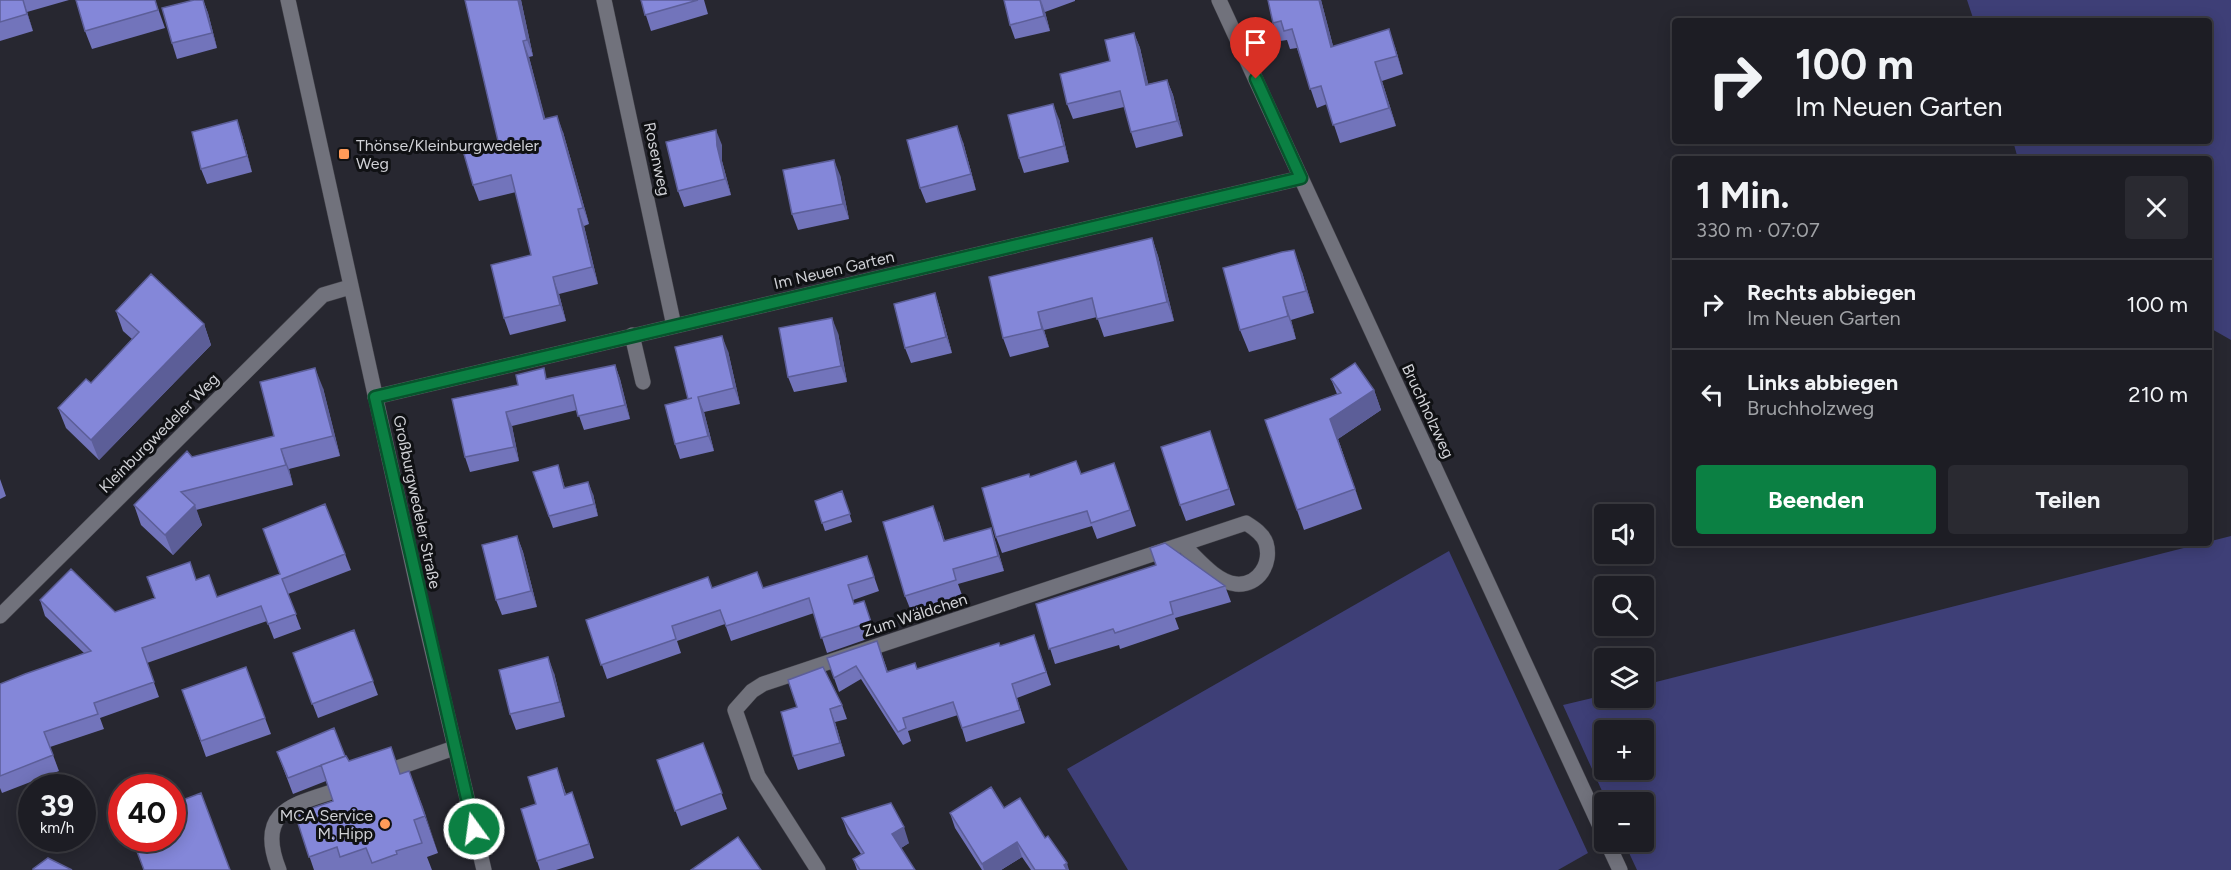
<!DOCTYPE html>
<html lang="de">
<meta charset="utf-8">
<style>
:root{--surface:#1d1d24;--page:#2a2a31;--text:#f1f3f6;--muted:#a0a2a6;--line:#3b3b41;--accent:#0b8043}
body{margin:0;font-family:Figtree,sans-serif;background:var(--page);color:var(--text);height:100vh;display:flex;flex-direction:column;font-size:22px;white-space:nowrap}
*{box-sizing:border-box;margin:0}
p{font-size:20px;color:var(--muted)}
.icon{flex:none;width:33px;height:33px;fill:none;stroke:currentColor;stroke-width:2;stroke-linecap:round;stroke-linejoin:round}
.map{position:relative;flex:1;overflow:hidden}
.panel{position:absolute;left:1672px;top:156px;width:540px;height:390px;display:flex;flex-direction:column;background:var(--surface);border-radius:6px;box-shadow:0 3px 15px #0003,0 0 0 2px var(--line)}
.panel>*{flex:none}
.top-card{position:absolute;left:1672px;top:18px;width:540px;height:126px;border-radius:6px;box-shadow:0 3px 15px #0003,0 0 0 2px var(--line);background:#1d1d24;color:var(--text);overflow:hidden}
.buttons{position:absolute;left:1594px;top:504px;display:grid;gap:12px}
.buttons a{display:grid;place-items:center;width:60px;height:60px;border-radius:6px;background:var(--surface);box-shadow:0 3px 15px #0003,0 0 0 2px var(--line);font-size:30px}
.speed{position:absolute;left:18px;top:774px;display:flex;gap:12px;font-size:30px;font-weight:700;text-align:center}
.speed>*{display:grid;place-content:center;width:78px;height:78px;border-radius:50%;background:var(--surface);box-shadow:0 3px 15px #0003,0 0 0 2px var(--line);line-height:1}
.speed small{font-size:15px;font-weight:400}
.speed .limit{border:9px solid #d22;background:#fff;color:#111}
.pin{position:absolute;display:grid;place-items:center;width:51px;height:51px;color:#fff;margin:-62px -26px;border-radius:50% 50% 50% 0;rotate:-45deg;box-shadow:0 0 6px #0007}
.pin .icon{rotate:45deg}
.me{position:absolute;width:66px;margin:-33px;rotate:346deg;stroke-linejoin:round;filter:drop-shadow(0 0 4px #0008)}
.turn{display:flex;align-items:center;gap:21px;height:126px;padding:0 24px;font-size:27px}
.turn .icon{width:78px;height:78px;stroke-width:2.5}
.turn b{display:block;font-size:42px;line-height:51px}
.round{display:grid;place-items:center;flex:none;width:63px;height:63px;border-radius:6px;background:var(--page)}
.head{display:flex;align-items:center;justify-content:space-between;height:102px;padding:0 24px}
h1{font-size:36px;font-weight:700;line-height:45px}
.primary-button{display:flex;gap:12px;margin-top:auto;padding:12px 24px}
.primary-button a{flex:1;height:69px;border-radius:6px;background:var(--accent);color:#fff;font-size:24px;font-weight:700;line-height:69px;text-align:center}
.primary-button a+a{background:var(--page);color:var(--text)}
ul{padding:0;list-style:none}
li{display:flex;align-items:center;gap:18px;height:90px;padding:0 24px;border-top:2px solid var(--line)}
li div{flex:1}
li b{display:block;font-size:22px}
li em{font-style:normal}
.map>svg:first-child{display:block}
.green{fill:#3e3f77;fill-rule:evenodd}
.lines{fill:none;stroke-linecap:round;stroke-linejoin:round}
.minor-casing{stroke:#424249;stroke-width:16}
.minor{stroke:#71727c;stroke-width:15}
.wall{fill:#7274bb}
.shaded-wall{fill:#5c5e98}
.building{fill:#8487d9;stroke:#5c5e98;stroke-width:1.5}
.route-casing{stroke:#07532c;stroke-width:15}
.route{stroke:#0b8043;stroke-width:10}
.poi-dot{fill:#ff9b59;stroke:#101114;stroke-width:2}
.labels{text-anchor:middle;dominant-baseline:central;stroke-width:6;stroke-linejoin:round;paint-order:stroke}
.poi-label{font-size:16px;fill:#d0d1d6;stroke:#101114;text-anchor:start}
.street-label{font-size:16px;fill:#d0d1d6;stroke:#101114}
</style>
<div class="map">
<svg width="2231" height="870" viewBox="0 0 2231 870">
<rect width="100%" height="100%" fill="#272730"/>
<path class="green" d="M1967,0H2231V340L2210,328V159H2018L2013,141H2210V21H1974Z
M2231,536V870H1637L1624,842H1644V802H1607L1563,705L1605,695V698H1644V685ZM1605,730H1644V770H1605Z
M1449,551L1588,853L1558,870H1128L1067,769Z"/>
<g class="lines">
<defs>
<path id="minor" d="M288,0L421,603L484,870
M604,0L674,326
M1219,0L1605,837
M632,335L643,382
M375,397L1301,178
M0,616L323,295L350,287
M380,774L454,748
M1607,842L1620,870
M279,870C253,805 301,804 349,786
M818,870L758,776L735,710L752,691L763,684L1246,523C1254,528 1263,534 1266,543C1272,563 1259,586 1236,584C1216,582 1198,559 1184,546"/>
</defs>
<use href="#minor" class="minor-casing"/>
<use href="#minor" class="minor"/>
</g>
<path class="wall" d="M0,0H69L27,12L33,31L0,41Z
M155,0L165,28L92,49L85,31Z
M203,0L208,13L217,48L177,59L172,43Z
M465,0H521L533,56L529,57L545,119L563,132L589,224L584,226L598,284L559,294L566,321L510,335L504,318L531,255L516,192L479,201L473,185L499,145Z
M641,0H704L708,14L651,31Z
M1004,0H1075V1L1045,12L1050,31L1015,39L1010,25Z
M1268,0H1321L1333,46L1395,47L1403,74L1382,81L1396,126L1340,143L1327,104L1317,108L1297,48L1290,49L1287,40L1280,41L1273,23Z
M1134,33L1140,48L1148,84L1167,80L1173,95L1183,136L1136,148L1131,132L1124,107L1073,119L1067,104L1110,61Z
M1059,119L1069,162L1024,173L1019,158Z
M242,135L252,172L207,184L201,169Z
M963,142L976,190L926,203L920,188Z
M722,145V161L731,195L684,207L678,191Z
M840,175L849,219L798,230L792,214Z
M1152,238L1158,256L1174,321L1104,337L1097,317L1044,330L1049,347L1010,357L1003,338L989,277Z
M1302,272L1314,313L1291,320L1296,339L1249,352L1240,330Z
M935,293L940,309L952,353L911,363L905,348Z
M116,311L204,324L211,345L99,460L66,428L58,408L91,383L132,339L123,331Z
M838,333L847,382L794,392L788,377Z
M728,351L740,404L704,412L714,451L680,459L675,444L688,399Z
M615,365L620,379L630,419L584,430L577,410L512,426L519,461L470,472L465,457L452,399Z
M1331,379L1374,390L1381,410L1338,439L1362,509L1304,530L1265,420L1337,394Z
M323,388L340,456L289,469L293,485L196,510L202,525L173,555L141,525L134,505L192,457L274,436Z
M1215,446L1235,505L1186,521L1180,505Z
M1114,463L1136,526L1097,539L1092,526L1002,553L996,537L1030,476L1081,474Z
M558,465L565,488L593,494L598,516L553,528L533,472Z
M0,479L6,496L0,499Z
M842,491L852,522L825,531L815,501Z
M939,521L945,541L991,528L1004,571L958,584L962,595L911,611L905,596Z
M517,536L523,552L537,607L502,615L496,600Z
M345,554L351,570L288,594L301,629L274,639L267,621L147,663L159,697L100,718L104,729L50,747L59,771L2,793L0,788V684L84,653L45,616L40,600L115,612L155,598L196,580L217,597Z
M867,556L879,591L853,600L854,604L864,601L876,636L827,653L814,613L731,641L725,624L677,641L681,653L607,679L586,620L712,588H763Z
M1225,586L1231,602L1175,618L1179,629L1120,649L1119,645L1055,664L1036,604Z
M354,630L378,695L318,718L293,653Z
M1034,635L1051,685L1017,698L1025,723L966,742L958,715L908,731L911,741L903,745L861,679L839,692L834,678L877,641L888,672L917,669L1000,646Z
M246,667L271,734L206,757L182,690Z
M554,673L565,717L516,730L510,714Z
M842,705L847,719L835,722L845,756L798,770L793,756L781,712Z
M703,743L727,809L681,826L657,760Z
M277,752L345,756L349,761L400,774L409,771L438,853L427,857L432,870H314L295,814L333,801L326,781L293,794Z
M562,782L566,794L577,806L594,858L556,870H540L537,861L536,804Z
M1004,808L1045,838L1069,870H1031L1022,857L1001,870H982L955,828L950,813Z
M842,818L909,843L901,848L915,870H857L853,859L861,854L848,834Z"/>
<path class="shaded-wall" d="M23,0L27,12L33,31L27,14Z
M203,0L208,13L217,48L212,33Z
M518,0H521L533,56L527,40Z
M1041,0L1045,12L1050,31L1044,16Z
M1319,0H1321L1338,65L1331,47Z
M1389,29L1395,47L1403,74L1397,56Z
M1134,33L1140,48L1152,100L1146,85Z
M523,41L529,57L550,136L544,119Z
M1375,62L1382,81L1396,126L1389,108Z
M1167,80L1173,95L1183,136L1177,121Z
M1053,104L1059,119L1069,162L1064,146Z
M557,116L563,132L589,224L583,208Z
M237,120L242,135L252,172L247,156Z
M957,126L963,142L976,190L971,174Z
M716,130L722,145V161L731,195L725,179L717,146Z
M834,160L840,175L849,219L843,204Z
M578,209L584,226L598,284L592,267Z
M1152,238L1158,256L1174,321L1167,302Z
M1294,250L1302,272L1314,313L1306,291Z
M553,277L559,294L566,321L560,305Z
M935,293L940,309L952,353L946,337Z
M1283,297L1291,320L1296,339L1288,316Z
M1038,312L1044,330L1049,347L1042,329Z
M832,318L838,333L847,382L841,366Z
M204,324L211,345L99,460L91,440Z
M722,336L728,351L740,404L734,388Z
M615,365L620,379L630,419L625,405Z
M315,368L323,388L340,456L333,436Z
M1374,390L1381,410L1338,439L1362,509L1330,419Z
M698,397L704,412L714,451L708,436Z
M506,412L512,426L519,461L514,447Z
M281,449L289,469L293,485L286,465Z
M588,482L593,494L598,516L594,504Z
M195,505L202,525L173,555L165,535Z
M991,528L996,543L1004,571L998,556Z
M517,536L523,552L537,607L531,591Z
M548,657L554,673L565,717L560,702Z
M830,709L835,722L845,756L840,743Z
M409,771L423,807L438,853L425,816Z
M904,827L909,843L898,850L892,834Z
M1017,842L1022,857L1001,870H984L982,864Z
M1067,863L1069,870H1065L1064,865Z"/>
<path class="building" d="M0,0H23L27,14L0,22Z
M76,0H155L158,10L85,31Z
M194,0H203L212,33L172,43L162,8Z
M465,0H518L527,40L523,41L544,119L557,116L583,208L578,209L592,267L553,277L560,305L504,318L491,265L531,255L511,175L473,185L464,154L499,145Z
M641,0H698L645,15Z
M1004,0H1040L1044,16L1010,25Z
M1268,0H1319L1331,47L1389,29L1397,56L1375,62L1389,108L1333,125L1321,86L1310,89L1292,29L1284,31L1281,21L1273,23Z
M1134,33L1146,85L1167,80L1177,121L1131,132L1120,91L1067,104L1060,74L1110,61L1105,40Z
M1053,104L1064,146L1019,158L1008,115Z
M237,120L247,156L201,169L192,132Z
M957,126L971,174L920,188L907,140Z
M716,130L717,146L725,179L678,191L666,142Z
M834,160L843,204L792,214L783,170Z
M1152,238L1167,302L1097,319L1092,298L1038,312L1042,329L1003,338L989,277Z
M1294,250L1306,291L1283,297L1288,316L1240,330L1223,268L1282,252Z
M151,274L204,324L91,440L58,408L86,379L91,383L139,332L116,311Z
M935,293L946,337L905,348L894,304Z
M832,318L841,366L788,377L779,328Z
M722,336L734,388L698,397L708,436L675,444L665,405L692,398L688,399L675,347Z
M1355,363L1374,390L1330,419L1355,489L1297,510L1265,420L1341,393L1331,379Z
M615,365L625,405L578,416L573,395L506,412L514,447L465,457L452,399L518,385L516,375L544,368L546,379Z
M315,368L333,436L281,449L286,465L181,492L195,505L165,535L134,505L187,451L192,457L274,436L260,382Z
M1210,431L1229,489L1180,505L1161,447Z
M1076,461L1081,474L1114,463L1130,510L1091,523L1087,511L996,537L982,488L1029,474L1030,477Z
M558,465L564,488L588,482L594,504L549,516L533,472Z
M842,491L850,514L822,523L815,501Z
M325,504L345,554L282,579L296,614L268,624L261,606L142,648L154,682L94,703L98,714L44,732L53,755L0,776V684L25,674L91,651L40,600L71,569L115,612L155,598L147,577L190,562L196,580L209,575L217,597L280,574L263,529Z
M933,506L944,541L991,528L998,556L953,569L956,580L905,596L883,522Z
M517,536L531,591L496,600L482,545Z
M1165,543L1225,586L1170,602L1173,614L1115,633L1113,629L1049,649L1036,604L1156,565L1150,548Z
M867,556L874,577L848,585L854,604L864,601L871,622L821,638L809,598L726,626L720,610L672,626L676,639L601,665L586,620L708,577L712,588L757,572L763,588Z
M354,630L373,681L312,704L293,653Z
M1034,635L1046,672L1012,684L1020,710L962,728L953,702L903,718L906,728L898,732L856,666L834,678L827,658L877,641L887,672L915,663L917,669L999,643L1000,646Z
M548,657L560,702L510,714L499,670Z
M246,667L265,718L201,741L182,690Z
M823,667L842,705L830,709L840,743L793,756L781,712L797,707L788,680Z
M334,728L345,756L288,778L277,752Z
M703,743L722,793L675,811L657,760Z
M391,747L400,774L409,771L425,816L414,820L422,843L396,851L397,854L372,863L366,848L340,857L337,847L309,857L295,814L333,801L321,765L346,756L349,761Z
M557,768L565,795L572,792L589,844L537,861L521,809L536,804L528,777Z
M991,787L1004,808L1020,798L1045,838L1048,836L1067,863L1064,865L1067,870H1035L1017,842L982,864L950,813Z
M201,793L230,870H144L132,838H172V804Z
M891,803L904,827L892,834L915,870H860L853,859L864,853L842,818Z
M738,837L761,870H691Z
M48,858L72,870H33V869Z"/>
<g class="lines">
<defs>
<path id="route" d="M474,829L375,397L1301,178L1256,79"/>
</defs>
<use href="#route" class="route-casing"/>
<use href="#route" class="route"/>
</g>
<g class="poi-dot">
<rect x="338" y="148" width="12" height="12" rx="3"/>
<circle cx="385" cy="824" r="6"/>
</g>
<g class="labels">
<g class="poi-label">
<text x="356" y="145">Thönse/Kleinburgwedeler<tspan x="356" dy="18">Weg</tspan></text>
<text x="373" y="815" text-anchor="end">MCA Service<tspan x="373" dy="18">M. Hipp</tspan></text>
</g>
<g class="street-label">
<text transform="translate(657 159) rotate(78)">Rosenweg</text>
<text transform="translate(834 270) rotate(-13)">Im Neuen Garten</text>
<text transform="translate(1428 411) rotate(65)">Bruchholzweg</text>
<text transform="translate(159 433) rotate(-45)">Kleinburgwedeler Weg</text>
<text transform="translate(417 502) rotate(78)">Großburgwedeler Straße</text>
<text transform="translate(915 615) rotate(-18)">Zum Wäldchen</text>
</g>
</g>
</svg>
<div class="buttons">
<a><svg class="icon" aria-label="sound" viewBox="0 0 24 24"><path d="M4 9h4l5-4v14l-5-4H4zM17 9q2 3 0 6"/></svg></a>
<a><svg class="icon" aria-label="search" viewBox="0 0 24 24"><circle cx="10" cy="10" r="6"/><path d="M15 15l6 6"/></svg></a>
<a><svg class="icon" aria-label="layers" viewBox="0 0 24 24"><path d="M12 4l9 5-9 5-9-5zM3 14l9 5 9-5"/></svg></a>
<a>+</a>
<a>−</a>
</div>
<div class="speed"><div>39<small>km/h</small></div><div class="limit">40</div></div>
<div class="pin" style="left:1256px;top:79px;background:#d93025"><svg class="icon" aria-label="arrive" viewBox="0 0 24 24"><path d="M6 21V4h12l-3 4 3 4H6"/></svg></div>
<svg class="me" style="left:474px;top:829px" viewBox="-20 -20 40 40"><circle r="17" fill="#0b8043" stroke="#fff" stroke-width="3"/><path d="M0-11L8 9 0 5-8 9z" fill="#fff"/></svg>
<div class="top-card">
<div class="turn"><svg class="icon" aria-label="right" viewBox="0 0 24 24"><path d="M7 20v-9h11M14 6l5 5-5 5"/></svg><div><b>100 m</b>Im Neuen Garten</div></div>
</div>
<section class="panel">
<div class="head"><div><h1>1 Min.</h1><p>330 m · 07:07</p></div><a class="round"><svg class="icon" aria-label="close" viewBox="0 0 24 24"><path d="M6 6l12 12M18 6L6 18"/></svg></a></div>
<ul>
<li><svg class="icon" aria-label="right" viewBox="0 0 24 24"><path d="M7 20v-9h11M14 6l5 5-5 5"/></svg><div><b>Rechts abbiegen</b><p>Im Neuen Garten</p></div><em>100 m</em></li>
<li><svg class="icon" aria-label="left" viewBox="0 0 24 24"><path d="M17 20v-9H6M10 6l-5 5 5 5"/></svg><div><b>Links abbiegen</b><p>Bruchholzweg</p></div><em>210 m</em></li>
</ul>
<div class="primary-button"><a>Beenden</a><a>Teilen</a></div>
</section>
</div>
